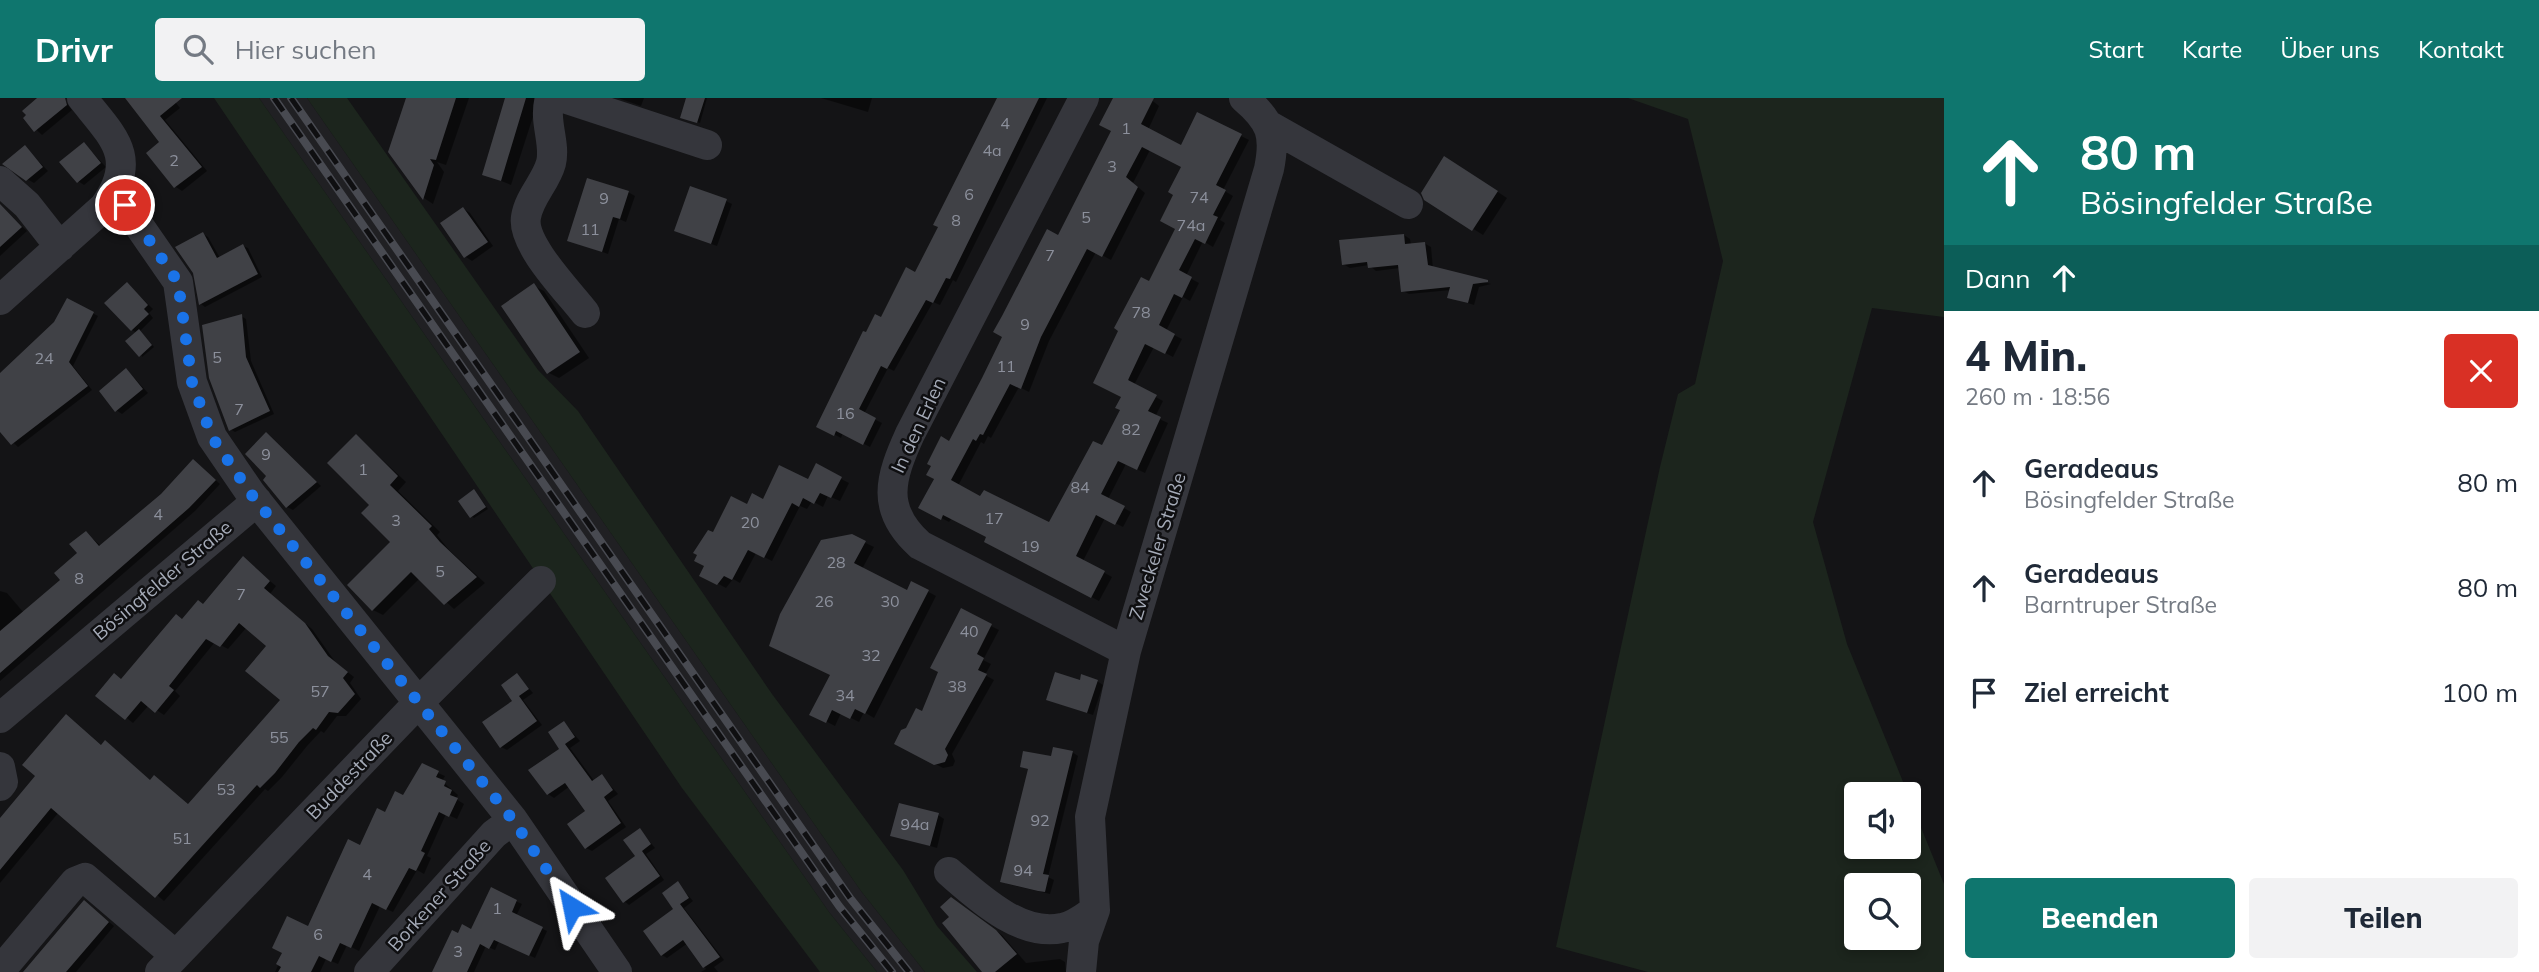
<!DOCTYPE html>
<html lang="de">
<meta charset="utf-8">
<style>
:root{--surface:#fff;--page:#f2f2f3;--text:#1f2937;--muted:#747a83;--accent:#0f766e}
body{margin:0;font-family:Mulish,sans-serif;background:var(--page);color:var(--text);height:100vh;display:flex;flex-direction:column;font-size:26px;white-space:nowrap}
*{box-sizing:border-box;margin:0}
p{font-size:23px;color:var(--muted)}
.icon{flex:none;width:38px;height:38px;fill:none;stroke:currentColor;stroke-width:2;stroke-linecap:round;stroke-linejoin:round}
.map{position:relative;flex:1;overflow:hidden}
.sheet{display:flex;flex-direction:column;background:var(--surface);width:595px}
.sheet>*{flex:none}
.banner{background:#0f766e;color:#fff;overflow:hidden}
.tools{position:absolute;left:1844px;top:684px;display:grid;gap:14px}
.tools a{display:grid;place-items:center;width:77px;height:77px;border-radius:7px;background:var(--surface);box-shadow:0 4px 10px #0003;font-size:35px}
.pin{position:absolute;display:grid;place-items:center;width:60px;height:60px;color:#fff;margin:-30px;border:4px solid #fff;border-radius:50%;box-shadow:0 2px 7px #0007}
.me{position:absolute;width:77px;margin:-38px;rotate:325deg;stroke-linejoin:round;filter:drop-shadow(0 0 5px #0008)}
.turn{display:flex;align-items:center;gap:24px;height:147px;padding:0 21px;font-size:32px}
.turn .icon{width:91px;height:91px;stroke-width:2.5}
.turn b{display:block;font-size:49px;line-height:60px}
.then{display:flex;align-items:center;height:66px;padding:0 21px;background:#0003;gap:14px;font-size:26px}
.round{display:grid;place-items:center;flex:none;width:74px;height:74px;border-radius:7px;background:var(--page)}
.overview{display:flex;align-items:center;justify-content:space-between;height:119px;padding:0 21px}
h1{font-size:42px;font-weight:800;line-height:52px}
.action{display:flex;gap:14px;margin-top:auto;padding:14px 21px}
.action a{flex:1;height:80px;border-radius:7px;background:var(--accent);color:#fff;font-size:28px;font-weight:800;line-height:80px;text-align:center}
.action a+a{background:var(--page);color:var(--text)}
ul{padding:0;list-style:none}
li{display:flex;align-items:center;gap:21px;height:105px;padding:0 21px}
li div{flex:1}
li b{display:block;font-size:26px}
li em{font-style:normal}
header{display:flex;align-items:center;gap:42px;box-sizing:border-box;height:98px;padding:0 35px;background:var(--accent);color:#fff}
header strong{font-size:33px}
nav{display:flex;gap:38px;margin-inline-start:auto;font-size:24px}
.search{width:490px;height:63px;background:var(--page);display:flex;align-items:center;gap:18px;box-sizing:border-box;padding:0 24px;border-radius:7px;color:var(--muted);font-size:26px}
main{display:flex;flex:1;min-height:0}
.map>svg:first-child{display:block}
.built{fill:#202023}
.green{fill:#1c251d;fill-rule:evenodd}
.shadow{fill:#0007;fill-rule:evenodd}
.building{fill:#404146;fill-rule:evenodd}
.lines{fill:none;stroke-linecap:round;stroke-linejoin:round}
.minor{stroke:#35363c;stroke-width:30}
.rail-casing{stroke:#484a51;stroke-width:8}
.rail{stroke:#0f0f11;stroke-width:5;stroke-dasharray:16;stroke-linecap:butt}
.route{stroke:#1a73e8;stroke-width:12;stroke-dasharray:0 21.6}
.labels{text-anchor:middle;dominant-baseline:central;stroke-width:5;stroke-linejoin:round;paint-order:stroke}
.number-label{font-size:16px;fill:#8c909c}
.street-label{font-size:19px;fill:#a5abb8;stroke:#0f0f11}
</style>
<header>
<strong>Drivr</strong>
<div class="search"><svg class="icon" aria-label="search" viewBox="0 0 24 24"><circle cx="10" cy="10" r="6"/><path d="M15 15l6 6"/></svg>Hier suchen</div>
<nav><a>Start</a><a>Karte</a><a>Über uns</a><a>Kontakt</a></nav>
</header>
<main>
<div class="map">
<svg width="1944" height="874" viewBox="0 0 1944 874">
<rect width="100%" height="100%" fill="#141416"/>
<path class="built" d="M259,0H307L861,793L925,874H877L829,814Z"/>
<path class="green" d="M214,0H259L829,814L877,874H820L682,690Z
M307,0H347L538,272L578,313L772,596L903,772L937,828L977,874H925L861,793Z
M1628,0H1944V219L1872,210L1813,424L1847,546L1908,696H1857V749H1909V700L1944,786V874H1648L1556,849L1660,369L1678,296L1695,286L1723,163L1688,21ZM1857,788H1909V840H1857Z"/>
<path class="shadow" d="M40,0H63L72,12L42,37L25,21Z
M126,0H172L180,10L165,22L207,73L182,93L176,89L148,55L161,45Z
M407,0H469L446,67L437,64L444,74L433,106L424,100L390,54Z
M506,0H539L511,87L484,76Z
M618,0H644L641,8Z
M688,0H707L700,25L685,20Z
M821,0H872L868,14Z
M999,0H1047L956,184L953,182L940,207L933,204L894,273L888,270L864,316L882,325L870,349L843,335L841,340L819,328L866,236L882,221L916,176Z
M1115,0H1149L1159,8L1148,32L1182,49L1198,16L1249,42L1223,92L1233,98L1220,122L1225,125L1213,149L1203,143L1186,178L1199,185L1190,203L1183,199L1166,233L1182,241L1173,259L1154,249L1134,287L1163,303L1155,319L1168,325L1145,375L1126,366L1108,401L1131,414L1123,429L1105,420L1083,463L1112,479L1099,503L993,448L988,439L952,420L949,424L921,409L950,345L1113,32ZM1150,52L1183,69L1175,96L1177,131L1150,186L1122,312L1102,350L1049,426L981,400L958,388L981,344L984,346L988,338L991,340L1019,289L1029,294L1049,243L1096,154L1111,162L1145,95L1133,85Z
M84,46L106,69L84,87L78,83Z
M25,49L48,73L34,85L27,81Z
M1455,66L1507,100L1483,137L1426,101Z
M628,94L635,98L626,124L619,121L608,156L569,142Z
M726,103L732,106L717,148L683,136Z
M0,108L27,133L0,158Z
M464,111L470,115L493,148L472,163L466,159L443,126Z
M203,136L208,139L220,160L243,148L248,150L262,179L205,209L201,206L194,174Z
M1404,137L1410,141L1411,147L1424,145L1431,149L1433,171L1491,186L1479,189L1474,207L1449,199L1451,192L1409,196L1403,193L1400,170L1376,173L1369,167L1350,170L1343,166Z
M127,186L153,211L149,215L153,220L140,233L154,249L142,259L137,235L132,232Z
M534,188L544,193L589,260L559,280L549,275Z
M67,202L98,218L73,268L92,292L18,349L0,332V276L56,225Z
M241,218L246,221L251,263L274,316L235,334L230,331Z
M127,272L148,295L122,316L116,312Z
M266,336L321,388L293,412L287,409L269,378Z
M357,338L406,384L398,393L440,434L437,437L449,452L485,485L454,511L420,480L383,517L373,512L392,444L372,407Z
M194,363L220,386L195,413L0,583V493L7,495L24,515L62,482L79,455L86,435L101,448L162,397Z
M816,368L849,385L840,403L828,398L823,409L812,403L807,411L800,408L772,463L756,455L740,485L733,481L726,490L702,477L713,437L748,408L808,384Z
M475,394L488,411L474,420L471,418Z
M851,438L874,449L862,471L907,495L912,485L936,498L874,620L864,614L859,624L841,615L835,628L812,616L832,577Z
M243,461L276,488L270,496L312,531L336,565L354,579L350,585L361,601L346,618H337L324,635L321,633L307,648L282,679L268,693L265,691L164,803L59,714L0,785V722L37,678L74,623L102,648L151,683L162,684L189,707L283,602L269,548L247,529L228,551L215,544L175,593L180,598L164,617L149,607L133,625L98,597L122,582L184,522L204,508Z
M991,528L999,532L983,562L991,566L985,577L994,582L952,656L955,663L953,668L943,670L896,645Z
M517,577L533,595L523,602L542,627L507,652L501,649L515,603Z
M1097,583L1103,587L1093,617L1054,604L1081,584Z
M564,625L580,643L570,650L595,684L602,678L618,696L608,703L626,729L592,753L586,750L588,713L570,688L554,700L548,696L561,651Z
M1072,654L1078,658L1048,779L1054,782L1050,796L1008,786L1002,783L1030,672L1022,669Z
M438,675L445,678L442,683L458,697L456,701L464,706L457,721L446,716L427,758L431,760L424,776L417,772L393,814L380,808L359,853L347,847L338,866L326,861L320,874H275L284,855L309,830L385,716Z
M938,717L944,721L937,750L893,737Z
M640,732L655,750L646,756L664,782L629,807L624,803L637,758Z
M678,786L693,803L684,810L724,862L714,869L718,874H701L706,871L688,845L667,860L662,857L676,812Z
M492,792L522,806L516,818L547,833L535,860L499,843L495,852L486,848L474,874H434L459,837L472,833Z
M957,804L1002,837L1026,865L1060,861L1065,864L1066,874H984L951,819Z
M90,808L114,828L76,874H25Z"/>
<path class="building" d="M37,0H65L67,7L34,34L23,20L26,17L22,13Z
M125,0H182L160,18L202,69L174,90L146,55L159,44Z
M406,0H456L436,62L430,61L434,67L423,102L388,54Z
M505,0H526L501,83L482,77Z
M686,0H705L697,25L680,20Z
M997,0H1039L950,181L946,180L933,205L926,202L887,271L881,268L859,311L876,320L863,347L836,333L834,338L816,329L863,233L866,234L875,216L881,219L906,169L915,174L938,129L933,127Z
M1113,0H1154L1141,26L1181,47L1197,14L1242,36L1216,87L1226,92L1213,117L1218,119L1205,146L1195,141L1179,172L1192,179L1182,200L1174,196L1159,227L1175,236L1165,256L1145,246L1128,282L1157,297L1148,313L1161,319L1137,372L1118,363L1101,396L1125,408L1115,427L1096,417L1076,458L1105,473L1091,500L984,444L986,439L943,417L941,422L918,410L934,381L926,377L931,368L927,366L941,338L949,343L982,280L1002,239L993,234L1002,218L1047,131L1058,137L1111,33L1099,27ZM1142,49L1181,69L1168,94L1173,97L1160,123L1175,131L1149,183L1141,179L1114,230L1118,233L1093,285L1121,299L1115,310L1120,312L1102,347L1093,343L1049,424L984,392L980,398L951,382L973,341L976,343L980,336L983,337L1010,286L1021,291L1041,239L1087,151L1102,159L1138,89L1126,79Z
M84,44L101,65L77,85L59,64Z
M25,47L43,69L26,83L2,66Z
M1444,58L1498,93L1472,133L1424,102L1421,95Z
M587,80L629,93L620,121L613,119L602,154L567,143Z
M690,88L727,101L711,146L674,133Z
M0,106L22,129L0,149Z
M463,109L488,144L464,160L440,125Z
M203,134L217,160L243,146L258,176L199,207L193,175L175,149Z
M1404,136L1405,146L1425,144L1428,167L1488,182V184L1473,186L1468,205L1447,200L1450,189L1401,194L1398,167L1368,170L1367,164L1342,167L1339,142Z
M127,184L148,207L144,211L149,216L131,233L104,205Z
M534,185L580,254L547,276L501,208Z
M67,200L94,214L69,264L88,288L11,347L0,334V275L54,224Z
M242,216L246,259L270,313L229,333L209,280L202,227Z
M139,231L152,247L139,259L125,243Z
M126,270L143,291L115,314L99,293Z
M266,334L317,384L286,410L263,382L266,378L245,356Z
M356,336L398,378L390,387L432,428L429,431L440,444L477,479L444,507L411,474L372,513L347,487L390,444L361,415L369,407L327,365Z
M193,361L216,382L189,410L0,575V533L60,482L54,475L77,455L69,446L86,433L99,448L161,396Z
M816,365L842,379L831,400L820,395L814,406L803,400L799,409L792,405L764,460L748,452L732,482L724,478L717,487L699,478L704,468L694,463L697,457L693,455L708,432L713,434L731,398L747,406L752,395L763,401L779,367L808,381Z
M474,391L486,409L470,420L458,403Z
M852,436L866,443L854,465L907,492L911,483L929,492L865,616L855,611L850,621L832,612L826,625L809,617L830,577L769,548L780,516L821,442Z
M243,458L270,483L264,490L305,525L328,558L348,574L343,580L355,596L338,615L329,614L316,632L313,630L299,644L275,675L260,690L257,687L155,800L51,710L0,772V720L35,678L22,667L66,616L101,647L105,642L150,682L154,677L188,706L280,602L245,573L266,548L239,525L220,549L206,541L169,588L174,592L155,615L141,603L125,622L95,598L114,575L121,581L176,516L182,521L198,502L203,506Z
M961,510L992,526L977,556L984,560L978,572L987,576L945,651L948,657L945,664L934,667L894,646L901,632L906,630L916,610L922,613L938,574L930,570Z
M1055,574L1080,582L1081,576L1098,582L1087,615L1046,602Z
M517,575L529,591L519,598L537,623L500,650L482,624L512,603L501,587Z
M564,623L575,639L565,646L592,683L602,676L613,692L604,699L621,725L585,751L567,726L585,713L565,685L547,697L528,672L559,651L548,634Z
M1053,649L1073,653L1043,776L1049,777L1045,794L1038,793L1000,784L1028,671L1020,669L1023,653L1051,658Z
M422,665L439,673L436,679L446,683L444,688L452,692L450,697L458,700L449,719L439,714L421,753L425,755L416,773L409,770L386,812L372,805L351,850L340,845L331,864L319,858L311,874H278L281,869L276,866L282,855L272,850L287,818L308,828L348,741L360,747L377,710L385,714L395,693L403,697Z
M899,705L939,715L930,748L890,738Z
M640,730L651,746L642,753L660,778L623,805L605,780L635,758L623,742Z
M678,783L689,800L680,806L720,859L703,870L683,842L661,858L643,833L673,811L662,795Z
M491,789L517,802L512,814L543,829L529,858L494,842L489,851L480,846L467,874H432L452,832L458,835L462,826L471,831Z
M951,799L996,832L1017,856L995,874H982L942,825L949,819L940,809Z
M84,802L109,824L66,874H23Z"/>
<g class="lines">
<path class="minor" d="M550,0C543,23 556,45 551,65C546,84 529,99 526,119C521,146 569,194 585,215
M564,0L707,47
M1084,0L910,336C890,380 880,411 920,447L1126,553
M1270,28L1408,106
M0,83L27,107L60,149
M115,93L178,184L192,284L212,339L251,396L513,722L617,874
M0,202L104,109C139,60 114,40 82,0
M0,620L257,403
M0,669L3,684L0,688
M949,774C978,799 1020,839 1062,830C1074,828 1085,819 1095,812
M0,873L75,784L85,780L175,857
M160,874L420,603L541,483
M369,874L494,736L513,722
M1081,874L1084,843L1095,812L1090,719L1126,553L1269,71C1276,37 1271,23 1244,0"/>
<defs>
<path id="rail" d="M274,0L839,808L892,874
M291,0L850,800L909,874"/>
</defs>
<use href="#rail" class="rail-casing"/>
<use href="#rail" class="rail"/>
</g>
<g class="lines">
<path class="route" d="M125,107L178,184L192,284L212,339L251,396L513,722L572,809"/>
</g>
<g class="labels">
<g class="number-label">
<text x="1005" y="25">4</text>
<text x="1126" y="30">1</text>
<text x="992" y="52">4a</text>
<text x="174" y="62">2</text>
<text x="1112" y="68">3</text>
<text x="969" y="96">6</text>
<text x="1199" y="99">74</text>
<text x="604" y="100">9</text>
<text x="1086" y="119">5</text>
<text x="956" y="122">8</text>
<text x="1191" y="127">74a</text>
<text x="590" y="131">11</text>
<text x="1050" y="157">7</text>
<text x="1141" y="214">78</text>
<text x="1025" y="226">9</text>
<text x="217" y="259">5</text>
<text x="44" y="260">24</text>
<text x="1006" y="268">11</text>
<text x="239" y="311">7</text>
<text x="845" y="315">16</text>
<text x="1131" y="331">82</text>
<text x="266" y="356">9</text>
<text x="363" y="371">1</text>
<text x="1080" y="389">84</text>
<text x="158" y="416">4</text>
<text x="994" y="420">17</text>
<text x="396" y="422">3</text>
<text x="750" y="424">20</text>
<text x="1030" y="448">19</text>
<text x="836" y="464">28</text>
<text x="440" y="473">5</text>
<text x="79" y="480">8</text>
<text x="241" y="496">7</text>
<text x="824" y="503">26</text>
<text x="890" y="503">30</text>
<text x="969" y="533">40</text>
<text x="871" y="557">32</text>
<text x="957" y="588">38</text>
<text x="320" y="593">57</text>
<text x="845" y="597">34</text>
<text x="279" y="639">55</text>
<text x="226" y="691">53</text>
<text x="1040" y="722">92</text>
<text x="915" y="726">94a</text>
<text x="182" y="740">51</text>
<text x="1023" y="772">94</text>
<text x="367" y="776">4</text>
<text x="497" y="810">1</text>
<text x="318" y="836">6</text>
<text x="458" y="853">3</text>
</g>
<g class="street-label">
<text transform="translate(918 327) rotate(-65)">In den Erlen</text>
<text transform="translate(1157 448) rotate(-73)">Zweckeler Straße</text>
<text transform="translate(162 482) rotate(-40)">Bösingfelder Straße</text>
<text transform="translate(349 677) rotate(-46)">Buddestraße</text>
<text transform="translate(439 797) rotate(-48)">Borkener Straße</text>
</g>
</g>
</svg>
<div class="tools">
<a><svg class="icon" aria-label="sound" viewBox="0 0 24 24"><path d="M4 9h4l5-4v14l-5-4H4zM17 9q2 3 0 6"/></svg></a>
<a><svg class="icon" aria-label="search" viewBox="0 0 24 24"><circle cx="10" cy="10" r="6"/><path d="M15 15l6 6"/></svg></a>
</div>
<div class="pin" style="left:125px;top:107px;background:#d93025"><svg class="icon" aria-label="arrive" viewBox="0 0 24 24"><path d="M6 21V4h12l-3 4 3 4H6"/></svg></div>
<svg class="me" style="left:572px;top:809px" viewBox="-20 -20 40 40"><path d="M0-17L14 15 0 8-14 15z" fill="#1a73e8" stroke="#fff" stroke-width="4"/></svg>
</div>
<section class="sheet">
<div class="banner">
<div class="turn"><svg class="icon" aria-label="ahead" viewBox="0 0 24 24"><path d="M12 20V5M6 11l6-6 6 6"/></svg><div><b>80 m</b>Bösingfelder Straße</div></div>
<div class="then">Dann<svg class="icon" aria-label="ahead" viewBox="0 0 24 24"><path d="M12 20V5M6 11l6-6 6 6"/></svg></div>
</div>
<div class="overview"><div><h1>4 Min.</h1><p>260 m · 18:56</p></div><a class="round" style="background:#d93025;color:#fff"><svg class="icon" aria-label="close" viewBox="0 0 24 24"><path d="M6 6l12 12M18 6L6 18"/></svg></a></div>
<ul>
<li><svg class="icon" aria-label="ahead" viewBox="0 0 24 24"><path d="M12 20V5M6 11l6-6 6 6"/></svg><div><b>Geradeaus</b><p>Bösingfelder Straße</p></div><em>80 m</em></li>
<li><svg class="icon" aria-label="ahead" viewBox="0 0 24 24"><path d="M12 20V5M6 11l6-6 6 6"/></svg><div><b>Geradeaus</b><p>Barntruper Straße</p></div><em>80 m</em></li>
<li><svg class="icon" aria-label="arrive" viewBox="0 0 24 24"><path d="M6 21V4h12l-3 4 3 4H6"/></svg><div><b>Ziel erreicht</b></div><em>100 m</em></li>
</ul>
<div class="action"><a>Beenden</a><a>Teilen</a></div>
</section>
</main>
